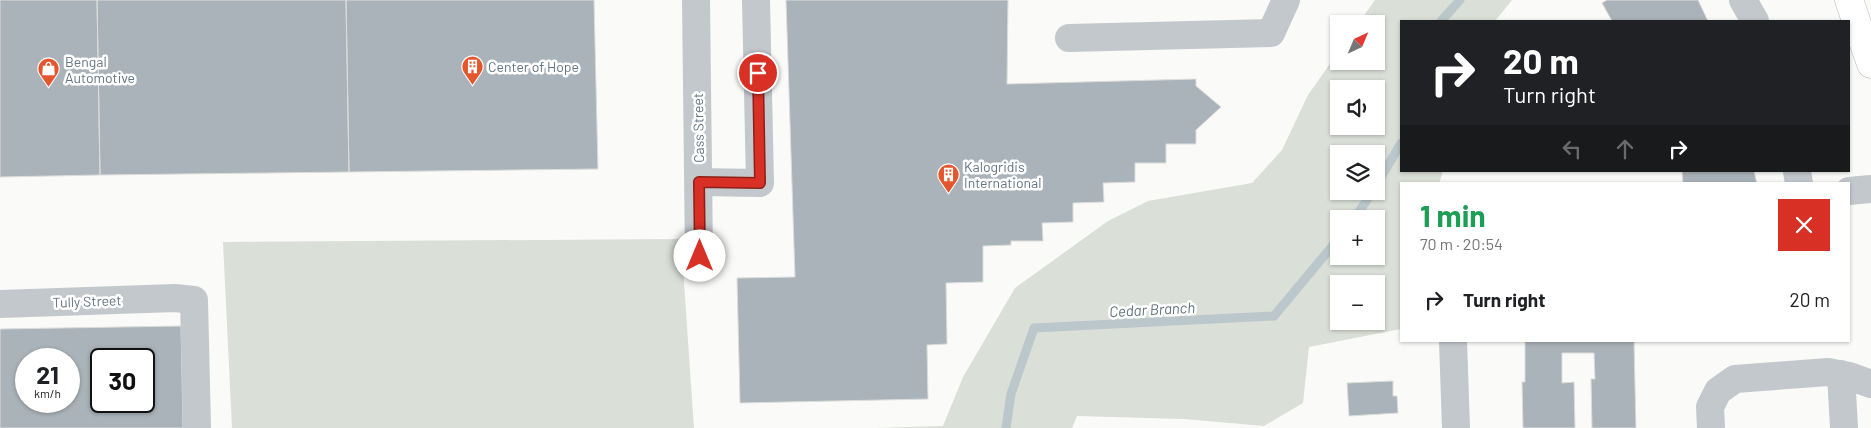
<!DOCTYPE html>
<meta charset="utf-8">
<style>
:root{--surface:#fff;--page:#f2f2f2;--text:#202124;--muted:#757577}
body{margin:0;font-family:Barlow,sans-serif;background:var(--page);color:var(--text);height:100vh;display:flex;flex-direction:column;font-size:19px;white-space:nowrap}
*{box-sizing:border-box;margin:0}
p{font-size:16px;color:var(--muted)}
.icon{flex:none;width:28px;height:28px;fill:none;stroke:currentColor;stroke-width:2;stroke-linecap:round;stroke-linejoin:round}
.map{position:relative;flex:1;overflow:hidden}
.drawer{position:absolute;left:1400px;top:182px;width:450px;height:160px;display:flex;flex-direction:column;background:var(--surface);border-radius:0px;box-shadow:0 1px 4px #0004}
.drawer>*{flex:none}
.guide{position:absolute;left:1400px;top:20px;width:450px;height:152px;border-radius:0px;box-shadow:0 1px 4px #0004;background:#202124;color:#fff;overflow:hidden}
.needle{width:32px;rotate:44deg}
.tools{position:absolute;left:1330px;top:15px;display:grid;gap:10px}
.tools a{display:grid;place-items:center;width:55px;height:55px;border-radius:0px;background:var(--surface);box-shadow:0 1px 4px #0004;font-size:25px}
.speed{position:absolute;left:15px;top:348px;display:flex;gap:10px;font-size:25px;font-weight:700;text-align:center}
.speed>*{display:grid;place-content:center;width:65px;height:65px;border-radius:50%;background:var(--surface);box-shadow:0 1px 4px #0004;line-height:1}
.speed small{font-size:12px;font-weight:400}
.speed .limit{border:2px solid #111;border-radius:8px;background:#fff;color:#111}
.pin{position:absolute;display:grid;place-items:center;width:42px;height:42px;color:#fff;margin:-21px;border:2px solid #fff;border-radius:50%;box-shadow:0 1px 5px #0007}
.me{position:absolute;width:55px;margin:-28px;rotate:0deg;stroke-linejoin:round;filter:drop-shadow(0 0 4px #0008)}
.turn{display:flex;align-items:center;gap:18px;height:105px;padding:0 20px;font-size:22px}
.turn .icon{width:65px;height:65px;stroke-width:2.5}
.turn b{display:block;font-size:35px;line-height:42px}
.lanes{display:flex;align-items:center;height:48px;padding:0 20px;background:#0003;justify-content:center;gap:25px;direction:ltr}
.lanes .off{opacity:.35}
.round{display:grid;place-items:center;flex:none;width:52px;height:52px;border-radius:0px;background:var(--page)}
.head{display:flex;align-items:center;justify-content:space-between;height:85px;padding:0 20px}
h1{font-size:30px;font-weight:700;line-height:38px;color:#1e9e55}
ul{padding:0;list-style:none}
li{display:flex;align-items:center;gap:15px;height:65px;padding:0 20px}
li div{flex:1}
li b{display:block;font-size:19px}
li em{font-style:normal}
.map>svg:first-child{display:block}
.green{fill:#dadfd7;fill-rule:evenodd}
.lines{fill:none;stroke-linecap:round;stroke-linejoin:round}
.stream{stroke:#bbc7cb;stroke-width:9}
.building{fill:#aab3b9;stroke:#dcdcda;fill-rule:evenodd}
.major-casing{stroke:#b5babe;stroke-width:29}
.minor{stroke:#c3c8cc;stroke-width:28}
.major{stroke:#fff;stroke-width:28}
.route-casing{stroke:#8d1f18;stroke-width:12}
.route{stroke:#d93025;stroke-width:9}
.labels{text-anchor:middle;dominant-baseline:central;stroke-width:5;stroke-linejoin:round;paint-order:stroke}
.poi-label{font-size:14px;fill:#657683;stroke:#fff;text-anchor:start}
.street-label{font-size:14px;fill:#657683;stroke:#fff}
.water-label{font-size:15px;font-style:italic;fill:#60757c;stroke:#fff}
</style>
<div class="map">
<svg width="1871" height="428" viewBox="0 0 1871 428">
<rect width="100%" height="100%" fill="#fafaf8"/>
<path class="green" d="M1375,0H1512L1495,21H1401V171H1443L1439,184H1401V329L1309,347L1303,403L1264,426L1184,419L1077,416L1072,428H877L943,426L963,377L1015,288L1108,221L1148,201L1252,183L1282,150L1308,95L1339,51V61H1376V24H1358ZM1339,89H1376V126H1339ZM1339,154H1376V191H1339ZM1339,219H1376V256H1339ZM1339,284H1376V321H1339Z
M681,239L694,428H232L223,242Z"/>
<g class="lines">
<path class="stream" d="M1441,21L1460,0
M1376,186L1401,143
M1354,219L1373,191
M1006,428L1011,394L1034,328L1274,316L1339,238"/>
</g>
<path class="building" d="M0,0H97L100,175L0,177Z
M97,0H346L349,172L100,175Z
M346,0H594L598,169L349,172Z
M786,0H1008L1007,84L1196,79V86L1221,107L1196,130V144H1166V163H1135V182L1103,183L1104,202L1073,203V222L1042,223L1043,241H1011V245L983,246V282L946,283L947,344L927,345L928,399L740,403L737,278L795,277Z
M1607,0H1698L1708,21H1612L1602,3Z
M1682,171H1754L1757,184H1683Z
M181,326L183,428H0V329ZM26,359H69V401H26ZM101,359H144V401H101Z
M1525,341H1634L1636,428H1592L1591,379H1595L1594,353H1562V383L1574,382L1575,428H1523L1522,382H1525Z
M1393,381V396H1397L1398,413L1349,416L1347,383Z"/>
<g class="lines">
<defs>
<path id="major" d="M1849,0L1871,64"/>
</defs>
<use href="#major" class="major-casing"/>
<path class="minor" d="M696,0L699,256
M1743,0L1755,21
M1069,38L1271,33L1286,0
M1797,171L1799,184
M699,182L760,183L756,0
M1849,191L1871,189
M0,304L175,298L194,300L197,428
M1453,341L1456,428
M1841,374L1844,428
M1711,428L1710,407L1718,391L1735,379L1828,372L1849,376L1871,384"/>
<use href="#major" class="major"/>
</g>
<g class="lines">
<defs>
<path id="route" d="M700,256L699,182L760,183L758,73"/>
</defs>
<use href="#route" class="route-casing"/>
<use href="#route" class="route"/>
</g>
<defs>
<symbol id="building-pin" viewBox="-11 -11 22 30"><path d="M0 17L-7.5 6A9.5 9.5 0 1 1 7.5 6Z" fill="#e4572e" stroke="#fff"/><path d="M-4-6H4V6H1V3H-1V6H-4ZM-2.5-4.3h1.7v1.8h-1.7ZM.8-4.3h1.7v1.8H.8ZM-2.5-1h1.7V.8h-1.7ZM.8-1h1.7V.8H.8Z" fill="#fff"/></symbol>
<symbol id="shop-pin" viewBox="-11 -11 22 30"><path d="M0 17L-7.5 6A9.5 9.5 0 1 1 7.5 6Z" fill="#e4572e" stroke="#fff"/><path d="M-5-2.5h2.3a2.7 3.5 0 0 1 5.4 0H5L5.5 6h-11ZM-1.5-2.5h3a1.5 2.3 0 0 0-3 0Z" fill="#fff"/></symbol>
</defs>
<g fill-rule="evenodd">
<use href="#building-pin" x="460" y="54" width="25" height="34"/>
<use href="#shop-pin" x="36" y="56" width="25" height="34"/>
<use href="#building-pin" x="936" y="162" width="25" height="34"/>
</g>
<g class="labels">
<g class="poi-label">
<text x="65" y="61">Bengal<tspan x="65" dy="16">Automotive</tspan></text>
<text x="488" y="66">Center of Hope</text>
<text x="964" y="166">Kalogridis<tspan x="964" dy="16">International</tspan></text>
</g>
<g class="street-label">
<text transform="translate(698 128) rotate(-91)">Cass Street</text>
<text transform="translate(87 301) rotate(-2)">Tully Street</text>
</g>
<g class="water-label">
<text transform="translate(1152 309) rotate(-3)">Cedar Branch</text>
</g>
</g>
</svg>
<div class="tools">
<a><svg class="needle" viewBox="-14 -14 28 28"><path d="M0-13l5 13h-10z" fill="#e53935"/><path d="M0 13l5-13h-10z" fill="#757577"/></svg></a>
<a><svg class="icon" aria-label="sound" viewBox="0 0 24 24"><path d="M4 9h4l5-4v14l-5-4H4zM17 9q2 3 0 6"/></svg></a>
<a><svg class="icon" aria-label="layers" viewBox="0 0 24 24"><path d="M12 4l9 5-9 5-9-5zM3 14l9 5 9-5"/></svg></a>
<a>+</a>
<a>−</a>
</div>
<div class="speed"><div>21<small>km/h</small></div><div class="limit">30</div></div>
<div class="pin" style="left:758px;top:73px;background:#d93025"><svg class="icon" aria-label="arrive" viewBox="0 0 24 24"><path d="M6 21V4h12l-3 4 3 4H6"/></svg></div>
<svg class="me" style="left:700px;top:256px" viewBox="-20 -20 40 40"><circle r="19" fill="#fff"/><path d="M0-13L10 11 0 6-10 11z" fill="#d93025"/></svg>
<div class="guide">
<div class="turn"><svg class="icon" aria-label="right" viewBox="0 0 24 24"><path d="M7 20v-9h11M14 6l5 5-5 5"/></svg><div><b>20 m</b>Turn right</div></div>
<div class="lanes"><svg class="icon off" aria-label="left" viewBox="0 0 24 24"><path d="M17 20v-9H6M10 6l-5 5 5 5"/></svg><svg class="icon off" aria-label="ahead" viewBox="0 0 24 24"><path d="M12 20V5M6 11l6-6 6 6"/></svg><svg class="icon" aria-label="right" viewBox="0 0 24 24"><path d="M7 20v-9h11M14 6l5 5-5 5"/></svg></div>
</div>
<section class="drawer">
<div class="head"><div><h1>1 min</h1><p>70 m · 20:54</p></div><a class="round" style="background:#d93025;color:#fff"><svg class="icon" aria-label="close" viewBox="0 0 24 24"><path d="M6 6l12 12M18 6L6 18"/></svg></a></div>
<ul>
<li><svg class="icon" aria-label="right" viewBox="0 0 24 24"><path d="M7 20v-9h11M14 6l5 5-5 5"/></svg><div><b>Turn right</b></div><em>20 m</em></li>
</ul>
</section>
</div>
